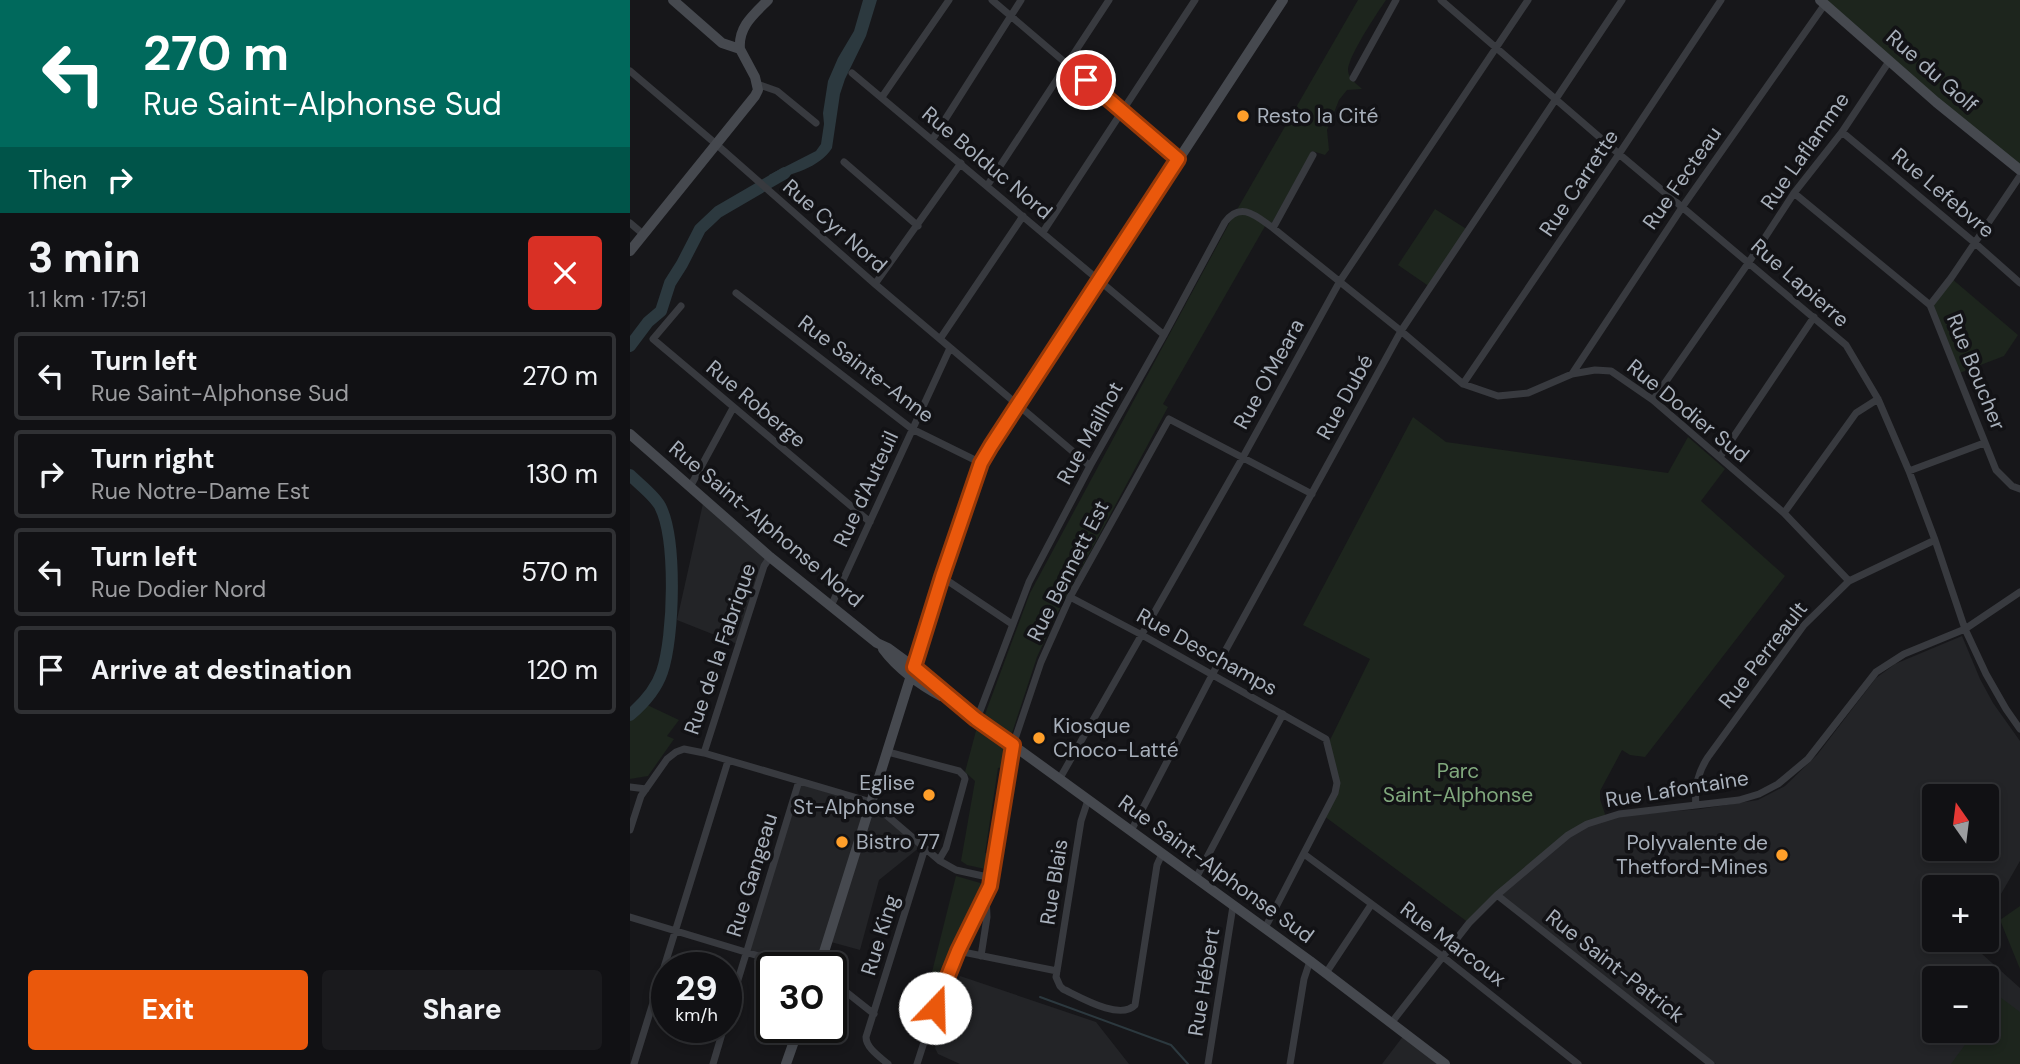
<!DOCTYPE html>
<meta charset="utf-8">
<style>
:root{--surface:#111114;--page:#1a1a1d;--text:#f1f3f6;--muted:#9c9da0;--line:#303134;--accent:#ea580c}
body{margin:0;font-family:"DM Sans",sans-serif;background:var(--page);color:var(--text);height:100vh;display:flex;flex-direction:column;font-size:26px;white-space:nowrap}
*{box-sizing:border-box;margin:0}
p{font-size:23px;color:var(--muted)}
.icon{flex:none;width:38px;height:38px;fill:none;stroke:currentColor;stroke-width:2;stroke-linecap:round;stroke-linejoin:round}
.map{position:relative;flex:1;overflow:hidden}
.details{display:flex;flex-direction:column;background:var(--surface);width:630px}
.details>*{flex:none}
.hud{background:#00695c;color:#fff;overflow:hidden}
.needle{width:46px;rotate:346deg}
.buttons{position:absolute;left:1292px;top:784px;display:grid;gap:14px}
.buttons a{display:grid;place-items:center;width:77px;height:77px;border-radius:7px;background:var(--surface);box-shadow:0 4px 10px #0003,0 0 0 2px var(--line);font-size:35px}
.speed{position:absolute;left:21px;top:952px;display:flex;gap:14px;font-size:35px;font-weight:700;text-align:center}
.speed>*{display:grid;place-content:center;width:91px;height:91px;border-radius:50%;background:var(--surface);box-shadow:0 4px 10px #0003,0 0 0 2px var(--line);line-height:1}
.speed small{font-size:18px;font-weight:400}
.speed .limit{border:4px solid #111;border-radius:10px;background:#fff;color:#111}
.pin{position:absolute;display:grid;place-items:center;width:60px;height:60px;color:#fff;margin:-30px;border:4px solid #fff;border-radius:50%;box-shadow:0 2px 7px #0007}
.me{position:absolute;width:77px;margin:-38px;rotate:21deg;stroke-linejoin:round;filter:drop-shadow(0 0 5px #0008)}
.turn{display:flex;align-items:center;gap:24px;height:147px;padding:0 28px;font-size:32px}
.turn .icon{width:91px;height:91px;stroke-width:2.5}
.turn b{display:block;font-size:49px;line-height:60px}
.then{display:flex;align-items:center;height:66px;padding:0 28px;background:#0003;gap:14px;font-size:26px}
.round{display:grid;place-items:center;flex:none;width:74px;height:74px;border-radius:7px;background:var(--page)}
.overview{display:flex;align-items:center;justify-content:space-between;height:119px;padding:0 28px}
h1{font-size:42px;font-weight:800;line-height:52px}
.action{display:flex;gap:14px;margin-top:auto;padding:14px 28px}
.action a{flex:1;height:80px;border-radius:7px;background:var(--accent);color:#fff;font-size:28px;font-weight:800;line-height:80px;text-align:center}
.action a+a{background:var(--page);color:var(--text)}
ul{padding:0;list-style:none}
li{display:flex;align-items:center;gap:21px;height:88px;margin:0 14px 10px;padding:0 14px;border:4px solid var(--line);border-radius:7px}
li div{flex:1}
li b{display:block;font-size:26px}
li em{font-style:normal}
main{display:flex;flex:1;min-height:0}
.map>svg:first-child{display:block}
.built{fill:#232427;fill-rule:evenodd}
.green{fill:#1d251d}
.water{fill:#2c393f}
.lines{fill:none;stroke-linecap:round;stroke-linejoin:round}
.stream{stroke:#2c393f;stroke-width:2}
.river{stroke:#2c393f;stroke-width:12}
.street{stroke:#383a3f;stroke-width:7}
.secondary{stroke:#46494f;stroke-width:10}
.route-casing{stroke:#983908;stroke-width:18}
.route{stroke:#ea580c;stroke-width:12}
.poi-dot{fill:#ff9f2a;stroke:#121215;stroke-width:2.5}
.labels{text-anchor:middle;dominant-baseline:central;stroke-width:7;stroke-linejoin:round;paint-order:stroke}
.street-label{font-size:21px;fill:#a8b0bb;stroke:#121215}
.poi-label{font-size:21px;fill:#a8b0bb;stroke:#121215;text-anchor:start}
.park-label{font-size:21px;fill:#80a87d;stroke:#121215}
</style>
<main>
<section class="details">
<div class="hud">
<div class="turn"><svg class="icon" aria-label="left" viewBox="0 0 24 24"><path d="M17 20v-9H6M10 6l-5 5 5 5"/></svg><div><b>270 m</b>Rue Saint-Alphonse Sud</div></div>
<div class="then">Then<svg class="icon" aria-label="right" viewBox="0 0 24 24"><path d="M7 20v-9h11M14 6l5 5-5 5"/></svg></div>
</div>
<div class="overview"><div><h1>3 min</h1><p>1.1 km · 17:51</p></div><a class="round" style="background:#d93025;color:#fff"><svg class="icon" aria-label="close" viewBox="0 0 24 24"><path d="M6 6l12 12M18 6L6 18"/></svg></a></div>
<ul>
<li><svg class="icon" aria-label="left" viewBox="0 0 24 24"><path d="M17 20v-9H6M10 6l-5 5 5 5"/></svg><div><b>Turn left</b><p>Rue Saint-Alphonse Sud</p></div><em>270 m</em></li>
<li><svg class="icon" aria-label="right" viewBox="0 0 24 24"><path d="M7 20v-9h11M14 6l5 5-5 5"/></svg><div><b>Turn right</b><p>Rue Notre-Dame Est</p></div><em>130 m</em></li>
<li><svg class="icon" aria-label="left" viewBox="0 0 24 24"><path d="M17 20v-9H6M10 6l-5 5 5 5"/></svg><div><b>Turn left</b><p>Rue Dodier Nord</p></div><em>570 m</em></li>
<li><svg class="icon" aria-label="arrive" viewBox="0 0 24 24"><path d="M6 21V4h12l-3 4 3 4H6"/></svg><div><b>Arrive at destination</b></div><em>120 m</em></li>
</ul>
<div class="action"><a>Exit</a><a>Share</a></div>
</section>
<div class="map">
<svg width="1390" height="1064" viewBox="0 0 1390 1064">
<rect width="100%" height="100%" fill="#17171a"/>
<path class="built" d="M74,499L140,557L110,645L47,620Z
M1332,636L1350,679L1363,703L1390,741V861L1356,920V887H1304V940H1345L1342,945L1390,988V1064H1086L868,895L938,835L976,817L1070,809L1128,800L1155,786L1187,755L1246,678L1265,664ZM1304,796H1356V849H1304ZM1304,978H1356V1031H1304Z
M171,784L243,807L290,847L249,880L230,950L201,942L194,968H177L118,952Z
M330,976L466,1022L499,1064H330L308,1054L305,1048Z
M774,1035L810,1064H752Z"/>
<path class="green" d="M728,0H756C747,13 717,58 718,71C719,79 727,84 732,89L717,90L709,100L697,130L699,150L695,155L682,151L642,223L638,221L533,404L538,407L427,614L407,657L381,736L354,717L400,593L601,220Z
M1190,0H1390V170Z
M805,209L838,230L800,287L768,265Z
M1321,278L1388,335L1374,356L1327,374L1300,305Z
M783,417L816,442L1038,473L1058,437L1095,469L1071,501L1155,576L1015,757L1000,755L992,750L970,791V799L976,817L938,835L839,923L694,816L705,793L698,744L740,659L673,625Z
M13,703L49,720L37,736L44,739L18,776L0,779V715Z
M347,727L378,749L375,767L368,768L355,853L361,854L358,867L355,869L337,865L331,861L345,781L335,772Z
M326,876L354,884L356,890L314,976L302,972Z
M1390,906V969L1370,920Z
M1370,997L1390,1012V1064H1321L1345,1031H1356V1016Z"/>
<path class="water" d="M233,0H247L236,36L215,79L210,94L202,148C190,168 161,174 141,181L139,175L186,151L191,144L194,124L193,113L198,81L208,58L224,31Z"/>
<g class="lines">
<path class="stream" d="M410,997L541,1045L558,1064"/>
<path class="river" d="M0,346L18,322L31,311L40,283L52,264L70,229L88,212L155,173
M0,475C9,484 24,495 30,506C47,539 44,637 32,672C26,690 14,703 0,715"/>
<path class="street" d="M362,0L548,159
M811,0L989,154L1216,345L1248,399L1279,471L1305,540L1335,629L1356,674L1376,709L1390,729
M0,71L86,144L245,284L460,466
M222,73L534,335
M723,78L766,0
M127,84L147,91L186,123
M252,97L319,0
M1212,132L1345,243L1390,283
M302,140L391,0
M214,162L288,226
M357,186L479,0
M1164,193L1300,305L1366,470L1382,486L1390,489
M0,223L13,234
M643,228L683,155
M413,232L565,0
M245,284L331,163
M106,293L282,429L351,463
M1300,305L1321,278L1390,176
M51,306L23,339L240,522
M310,339L393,216
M942,374L1053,206L1195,4
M833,384L989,154L1091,0
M1023,400L1119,262L1164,193L1212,132L1260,60
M1090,457L1184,317
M1279,471L1354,443
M60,487L103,408
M1154,513L1226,413L1248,399
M312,577L382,624
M440,597L512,635L696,739L707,783L705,793L635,928
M201,606L320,348
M347,719L399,582L460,466L534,335L595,222C611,201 626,216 643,228L771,331L833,384L868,396L898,393L942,374L965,370L981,371L1023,400L1154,513L1219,581
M258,752L329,771L334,776L335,779L316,848L309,860
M74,753L134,566L140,557
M430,778L613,457L710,281L898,0
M0,787L16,789
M458,800L451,821L426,977L430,986L433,989C450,997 490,1021 505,1005L527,865L532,854
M1066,805C1064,787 1068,772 1078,757L1174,625L1219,581L1305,540
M0,830L11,796L37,759L46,752L54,749L74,753L241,802L310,861L326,870L362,878
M501,831L582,675L771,331L992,0
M674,854L812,956L948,1064
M566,878L653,714
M867,895L1081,1064
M0,917L168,968
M328,951L427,971
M351,956L357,917L356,895
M696,973L741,905
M201,980L244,1014
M96,1019L169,781
M762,1022L839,923L867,895L938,835L957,824L989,814L1109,800L1129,794L1148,784L1178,759L1246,672L1274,654L1335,629L1390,592
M4,1064L98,761
M83,1064L94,1027
M258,1064C250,1057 236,1048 236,1037L295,848
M287,1064L305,1008L328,951L360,886L383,745L411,662L440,597L539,419L682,494
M578,1064L603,906
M660,1064L674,979L680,961"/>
<path class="secondary" d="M1190,0L1306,102L1390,170
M110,49C108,27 123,15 138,0
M0,251L125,96L128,90L125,77L110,49L92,43L43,0
M0,434L140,557L247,643L258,648L284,667L347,719L680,961L815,1064
M253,649C267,668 290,685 311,696
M189,968L312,577L351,463L361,446L653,0
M156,1064L169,1027"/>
</g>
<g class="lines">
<defs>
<path id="route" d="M305,1008L328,951L360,886L383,745L346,719L284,667L312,577L351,463L361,446L548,159L456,80"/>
</defs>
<use href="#route" class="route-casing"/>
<use href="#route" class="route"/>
</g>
<g class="poi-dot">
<circle cx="613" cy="116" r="7"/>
<circle cx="409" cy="738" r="7"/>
<circle cx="299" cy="795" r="7"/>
<circle cx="212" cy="842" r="7"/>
<circle cx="1152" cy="855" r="7"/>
</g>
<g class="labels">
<g class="street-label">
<text transform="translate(1302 71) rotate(41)">Rue du Golf</text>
<text transform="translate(1175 151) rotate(-55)">Rue Laflamme</text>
<text transform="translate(357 163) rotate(40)">Rue Bolduc Nord</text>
<text transform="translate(1052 178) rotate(-55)">Rue Fecteau</text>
<text transform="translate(949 183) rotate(-56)">Rue Carrette</text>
<text transform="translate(1313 193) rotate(40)">Rue Lefebvre</text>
<text transform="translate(205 226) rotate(41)">Rue Cyr Nord</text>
<text transform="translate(1170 283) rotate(41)">Rue Lapierre</text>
<text transform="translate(236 369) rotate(37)">Rue Sainte-Anne</text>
<text transform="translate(1346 372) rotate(68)">Rue Boucher</text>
<text transform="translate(639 374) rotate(-61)">Rue O'Meara</text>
<text transform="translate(715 397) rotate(-61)">Rue Dubé</text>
<text transform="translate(126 404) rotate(40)">Rue Roberge</text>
<text transform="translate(1058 411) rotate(39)">Rue Dodier Sud</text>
<text transform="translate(460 433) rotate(-61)">Rue Mailhot</text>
<text transform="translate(236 489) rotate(-65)">Rue d'Auteuil</text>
<text transform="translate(136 524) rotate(40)">Rue Saint-Alphonse Nord</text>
<text transform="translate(438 571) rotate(-63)">Rue Bennett Est</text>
<text transform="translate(90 649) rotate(-71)">Rue de la Fabrique</text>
<text transform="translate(577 652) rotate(29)">Rue Deschamps</text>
<text transform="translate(1133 655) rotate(-52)">Rue Perreault</text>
<text transform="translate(1047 789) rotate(-9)">Rue Lafontaine</text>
<text transform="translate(586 869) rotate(36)">Rue Saint-Alphonse Sud</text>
<text transform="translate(122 875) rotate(-73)">Rue Gangeau</text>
<text transform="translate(424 882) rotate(-81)">Rue Blais</text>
<text transform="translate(250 935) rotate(-73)">Rue King</text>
<text transform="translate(823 944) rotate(37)">Rue Marcoux</text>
<text transform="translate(985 966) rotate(38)">Rue Saint-Patrick</text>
<text transform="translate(574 982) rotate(-81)">Rue Hébert</text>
</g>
<g class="poi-label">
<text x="627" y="116">Resto la Cité</text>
<text x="423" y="726">Kiosque<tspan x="423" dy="24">Choco-Latté</tspan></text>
<text x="285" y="783" text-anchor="end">Eglise<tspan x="285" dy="24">St-Alphonse</tspan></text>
<text x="226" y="842">Bistro 77</text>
<text x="1138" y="843" text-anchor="end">Polyvalente de<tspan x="1138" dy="24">Thetford-Mines</tspan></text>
</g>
<g class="park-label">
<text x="828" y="771">Parc<tspan x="828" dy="24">Saint-Alphonse</tspan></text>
</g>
</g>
</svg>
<div class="buttons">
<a><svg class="needle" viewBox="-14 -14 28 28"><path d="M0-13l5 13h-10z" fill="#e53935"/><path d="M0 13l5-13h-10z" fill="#9c9da0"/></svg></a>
<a>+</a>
<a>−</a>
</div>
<div class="speed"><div>29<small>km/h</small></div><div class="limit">30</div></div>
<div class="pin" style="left:456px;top:80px;background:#d93025"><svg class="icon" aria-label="arrive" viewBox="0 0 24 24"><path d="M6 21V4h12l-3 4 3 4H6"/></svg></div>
<svg class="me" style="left:305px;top:1008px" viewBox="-20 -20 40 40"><circle r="19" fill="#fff"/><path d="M0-13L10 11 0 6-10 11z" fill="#ea580c"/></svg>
</div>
</main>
